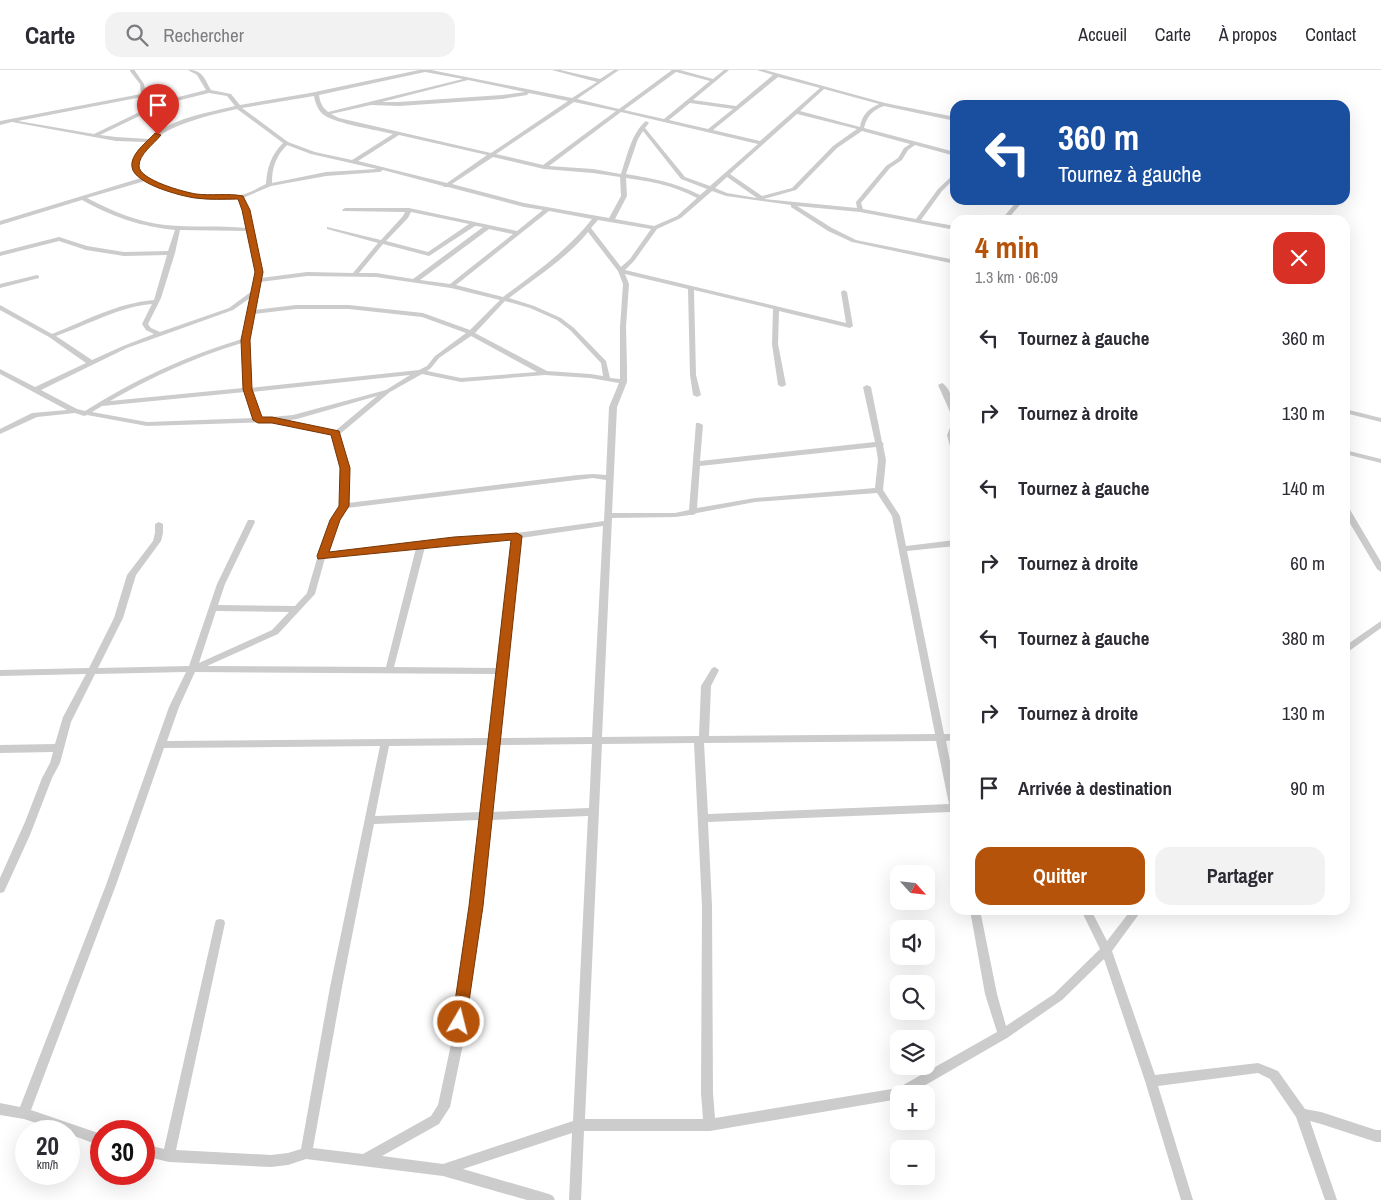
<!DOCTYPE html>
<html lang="fr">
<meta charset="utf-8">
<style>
:root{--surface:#fff;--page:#f2f2f3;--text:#2b2b33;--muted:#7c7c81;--line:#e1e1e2;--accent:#b45309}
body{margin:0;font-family:"Archivo Narrow",sans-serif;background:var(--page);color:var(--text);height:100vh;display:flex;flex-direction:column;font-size:19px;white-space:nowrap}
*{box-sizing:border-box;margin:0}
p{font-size:16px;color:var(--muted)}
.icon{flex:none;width:28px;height:28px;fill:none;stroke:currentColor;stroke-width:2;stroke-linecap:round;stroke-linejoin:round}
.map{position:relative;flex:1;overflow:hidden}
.sheet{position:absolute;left:950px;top:145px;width:400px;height:700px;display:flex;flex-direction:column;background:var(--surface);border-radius:15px;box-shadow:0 5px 20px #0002}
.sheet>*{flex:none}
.guide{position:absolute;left:950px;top:30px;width:400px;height:105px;border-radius:15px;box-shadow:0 5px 20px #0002;background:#1a4fa0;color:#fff;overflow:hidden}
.needle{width:32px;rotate:117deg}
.tools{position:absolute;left:890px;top:795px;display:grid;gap:10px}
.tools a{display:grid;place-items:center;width:45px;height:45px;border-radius:10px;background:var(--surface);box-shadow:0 5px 20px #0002;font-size:25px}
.speed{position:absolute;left:15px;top:1050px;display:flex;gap:10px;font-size:25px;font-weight:700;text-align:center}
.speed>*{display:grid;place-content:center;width:65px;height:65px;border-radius:50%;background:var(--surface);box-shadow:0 5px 20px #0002;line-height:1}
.speed small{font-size:12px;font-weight:400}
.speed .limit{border:8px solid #d22;background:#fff;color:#111}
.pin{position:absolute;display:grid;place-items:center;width:42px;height:42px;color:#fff;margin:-51px -21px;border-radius:50% 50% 50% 0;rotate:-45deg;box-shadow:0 0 5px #0007}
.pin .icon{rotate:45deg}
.me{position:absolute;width:55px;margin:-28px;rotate:8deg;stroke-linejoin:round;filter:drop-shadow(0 0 4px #0008)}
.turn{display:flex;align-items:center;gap:18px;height:105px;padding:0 25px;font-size:22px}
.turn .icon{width:65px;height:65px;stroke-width:2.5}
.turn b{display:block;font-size:35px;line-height:42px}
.round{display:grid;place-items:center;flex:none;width:52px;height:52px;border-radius:15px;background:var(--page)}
.headline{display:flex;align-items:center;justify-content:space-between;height:85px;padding:0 25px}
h1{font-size:30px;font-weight:800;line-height:38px;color:var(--accent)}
.primary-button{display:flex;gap:10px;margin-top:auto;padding:10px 25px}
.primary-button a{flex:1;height:58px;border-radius:15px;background:var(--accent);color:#fff;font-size:20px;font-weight:800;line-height:58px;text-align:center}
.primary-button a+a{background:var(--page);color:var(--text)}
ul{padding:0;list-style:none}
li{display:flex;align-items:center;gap:15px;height:75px;padding:0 25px}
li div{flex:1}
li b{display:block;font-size:19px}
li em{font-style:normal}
header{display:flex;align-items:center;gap:30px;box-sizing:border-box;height:70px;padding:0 25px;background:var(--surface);border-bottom:1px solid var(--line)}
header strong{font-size:24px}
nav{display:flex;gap:28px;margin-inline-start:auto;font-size:18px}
.search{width:350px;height:45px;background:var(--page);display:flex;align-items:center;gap:12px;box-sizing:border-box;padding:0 18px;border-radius:15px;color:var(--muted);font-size:19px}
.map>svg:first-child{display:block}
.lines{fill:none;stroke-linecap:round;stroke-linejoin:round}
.street{fill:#ccc;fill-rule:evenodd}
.route{fill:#b45309;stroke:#753606}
</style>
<header>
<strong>Carte</strong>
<div class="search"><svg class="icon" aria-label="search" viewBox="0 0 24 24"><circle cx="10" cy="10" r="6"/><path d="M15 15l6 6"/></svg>Rechercher</div>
<nav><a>Accueil</a><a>Carte</a><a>À propos</a><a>Contact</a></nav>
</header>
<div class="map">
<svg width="1381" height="1130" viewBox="0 0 1381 1130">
<rect width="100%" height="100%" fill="#fff"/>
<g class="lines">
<path class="street" d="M130,0H135V1L144,14L146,24L163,31L206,20L197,5L188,0C203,0 204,8 211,20L231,24L240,35L310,23L419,0H431L572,28L597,12L552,0H560L600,9L614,0H619L577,29L619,39L672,0H680L713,9L724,0H729L693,30L736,36L773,5L757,0H765L885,33L955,47V51L884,36C873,40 867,46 864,58L955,82V86L915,75L908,80L902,90L890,98L861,133L863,139L916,149L938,119L955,103V108L942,121L921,150L955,156V160L860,142L797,136L832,158L856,170L955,190V194L852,172L828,161L791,137V135L726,126L712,121L681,148L657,159L634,191L625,200L846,253L841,222L844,220L847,222L853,256L850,258L779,241L778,274L786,315L782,317L778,315L772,274L773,239L694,220L696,305L701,325L697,327L693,325L690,305L688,219L625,204L629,214L626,257L627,298V312L617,337L612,443H675L689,440L696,353H699L703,355L700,391L875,372L863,317L867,315L871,317L882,372L884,374L883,375L886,390L883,420L900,446L906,476L955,470V476L907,481L944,664H955V670L946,671L955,717V746L951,745L950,742L708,752L712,836L713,1023L715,1048L898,1018L997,962L985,924L970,840H980L997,924L1006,956L1054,924L1100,879L1081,840H1091L1107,871L1131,840H1142L1112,881L1155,1005L1258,993L1278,1001L1305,1039L1321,1042L1376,1060H1381V1072H1376L1321,1054L1310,1051L1337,1130H1325L1296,1047L1270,1009L1258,1003L1158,1016L1193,1130H1181L1145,1011L1104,889L1062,930L1007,968L910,1024H899V1029L710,1061H584L581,1130H569L572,1063L463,1099L549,1124L553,1126L555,1130H527L443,1106L306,1089L288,1095L271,1097L169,1092L144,1086V1074L164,1079L215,853L216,850L220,849L224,850L225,853L176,1080L271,1085L288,1083L301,1079L330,917L380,676L164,678L116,815L31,1040L101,1064V1076L69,1064V1061H60L24,1049L0,1045V1033L20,1037L106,815L169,637L186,602L95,604L71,652L60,693L52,708L30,765L4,822L0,823V808L25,752L42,708L50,693L53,682L0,683V675L55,674L63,647L86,604L0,606V600L89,598L114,548L127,505L153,471L155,463V454L159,452L163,454V463L161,471L136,505L123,548L98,598L189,596L217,514L248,450H254L255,452L225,514L218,535L295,536L307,523L321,475L331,450L340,436L341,398L333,365L279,354L276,352L147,356L87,345L84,346L75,343L37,347L0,364V359L32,343L67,340L0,304V299L35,317L86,293L49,267L0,240V235L52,264C85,251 117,233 154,230L167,185L124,186L86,180L59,171L0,186V182L59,167L87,176L124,182L168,181L175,160C142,157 110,146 82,130L0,155V151L141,108L132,99L138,80L146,72L116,71L12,52L0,55V51L141,24L140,14L130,1ZM425,2L463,9L328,42C322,37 320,32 319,25ZM676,2L710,11L664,49L624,40ZM778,7L820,18L760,71L713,60ZM468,10L525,22L502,25L399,32H382ZM824,19L879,34C868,39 862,45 860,57L800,41ZM209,23L227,26L235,36C207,43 171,48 149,69L116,67L100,65L164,34ZM529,23L568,31L491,83L339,48L331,44L371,35L399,36L502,29L527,25ZM314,26C315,33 319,42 324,45C337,54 377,60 393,64L352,90L315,82L288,72L242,38ZM137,28H147L158,33L94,64L18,51ZM574,32L616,41L543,95L496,84ZM690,33L733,39L708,59L669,50ZM237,39L283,73C271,85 267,98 266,114C258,118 250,123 241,125C213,133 158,119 138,99C140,93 141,85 144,80C160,56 210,45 237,39ZM621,42L758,74L710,116L685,107L645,58L649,53L646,51C632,62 627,86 621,104L593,99L549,96ZM797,44L857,59L833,76L792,118L762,126L730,104ZM643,61L681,109L707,119L700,125C674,112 655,109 626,104L638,69ZM862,61L910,74L904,78L898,88L886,96L856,132L857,138L764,129L796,120L837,78ZM399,65L487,85L447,113L358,91ZM287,75L311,84L377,99L326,102L272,113C272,97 276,86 287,75ZM493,87L544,99L593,103L620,107L621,126L609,148L524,133L452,114ZM383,100L443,116L444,117H448L524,137L543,140L517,161L409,138H345L342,140L343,141L405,142L403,146L381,170L327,157V159L378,173L353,203L307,202L261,208L262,202C257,177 254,151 243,128L271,116L326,106L380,102ZM727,107L757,128L727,123L715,118ZM626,108C654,112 672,115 697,128L677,146L654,156L615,149L627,126ZM145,111C172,126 208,133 238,129L243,140L247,158C219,155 192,158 165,155C137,152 112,141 87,128ZM549,141L592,149C568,180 535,203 503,227L456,215ZM411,142L469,154L428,182L386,171L408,148ZM598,150L651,159L630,189L621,197L591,158ZM475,156L483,157L413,209L376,203H359L383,174L429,186ZM489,159L513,164L450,214L420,210ZM180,160L248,161L256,202L252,221L229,238L160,262L151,258L148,254L161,228L175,183ZM588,162L618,201L623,214L620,257V309L610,308L606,291L574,258L561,248L534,236L509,228C534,209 568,187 588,162ZM307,206L376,207L451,218L500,230L470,260L423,243L349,235H296L254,240L258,222L260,220L259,219L260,212ZM250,228L242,269C186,286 134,310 85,341L77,339L41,320L127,278L233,240ZM505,231L530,238L557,250L570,260L601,293L603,306L590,304L547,301L475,263ZM152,234L142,254L146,260L154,264L123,276L92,290L56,266C88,255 118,237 152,234ZM296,239H349L422,247L466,263L435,286L427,296L419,300L250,318L248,270L254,244ZM471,266L537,302L461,308L427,301L431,298L439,288ZM242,273L243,318L110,331C152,307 195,287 242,273ZM422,304L461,312L545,305L590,308L619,313L609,337L606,405L593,404L578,405L348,433L349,398L340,364L390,322ZM410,305L386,320L293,345L261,348L251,322ZM245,322L254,348L147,352L92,342L102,336ZM377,326L335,361L283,351L297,349ZM876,377L878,390L875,418L755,428L697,438L700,396ZM593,408L606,410L604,451L517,463L455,468L327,483L339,450L347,438ZM877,423L892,446L935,664L709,666L711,616L719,600L715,597L712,598L701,616L699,666L602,667L612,448L675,447L690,445H693L697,443L755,432ZM603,456L592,667L499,668L521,468ZM513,469L498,598L394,597L425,477ZM416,478L386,597L207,596L278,564L315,524L325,488ZM216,541L289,542L272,560L199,593ZM195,602L497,604L490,668L167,671L179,637ZM936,671L949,734L708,744L704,673ZM694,673L702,836L701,1023L703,1049H585L602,674ZM592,674L589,738L491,742L499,675ZM489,675L481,742L375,746L389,676ZM588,746L573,1051L443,1094L382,1086L439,1054L450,1037L462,979L481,835L491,750ZM480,750L471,835L450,979L438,1035L431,1046L363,1084L313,1078L342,917L374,754Z
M1018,130H1024L1007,150H1001Z
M37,205L39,206V208L0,218V214Z
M942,313C951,318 955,336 955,346L951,344L938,315Z
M1345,339L1381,348V352L1345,343Z
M952,353H955V382L951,380L947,365Z
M1345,380L1381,389V393L1345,384Z
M1345,436L1349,438L1381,492V502L1377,499L1345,445Z
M1381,551V558L1345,584V576Z"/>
</g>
<path class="route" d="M155,63L161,65C154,74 139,84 139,96C139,110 184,122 196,124C211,126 228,123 243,126L250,140L263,202L250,270L252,319L262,347H272L339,361L350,398L349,436L340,450L329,482L454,467L517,463L522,466L483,836L466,952L464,956L459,958L454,956L452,952L469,836L511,470L318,489L317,486L330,450L339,436L340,398L331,365L272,353H258L253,350L243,319L241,270L255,202L242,140L238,129C224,129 209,130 195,128C181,126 134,114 132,97C130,84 147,72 155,63Z"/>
</svg>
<div class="tools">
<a><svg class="needle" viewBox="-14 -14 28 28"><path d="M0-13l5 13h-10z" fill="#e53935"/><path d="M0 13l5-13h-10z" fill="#7c7c81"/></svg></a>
<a><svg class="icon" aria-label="sound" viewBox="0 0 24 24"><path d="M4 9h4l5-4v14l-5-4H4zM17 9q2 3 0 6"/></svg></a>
<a><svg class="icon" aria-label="search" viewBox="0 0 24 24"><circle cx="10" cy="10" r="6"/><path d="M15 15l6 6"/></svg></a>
<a><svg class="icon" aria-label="layers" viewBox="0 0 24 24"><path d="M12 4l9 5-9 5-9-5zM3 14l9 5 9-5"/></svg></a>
<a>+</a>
<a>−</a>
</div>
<div class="speed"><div>20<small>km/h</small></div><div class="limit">30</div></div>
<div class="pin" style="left:158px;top:65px;background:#d93025"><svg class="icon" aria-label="arrive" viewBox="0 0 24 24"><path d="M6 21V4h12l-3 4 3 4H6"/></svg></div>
<svg class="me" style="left:459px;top:952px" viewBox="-20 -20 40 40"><circle r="17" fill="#b45309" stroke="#fff" stroke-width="3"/><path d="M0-11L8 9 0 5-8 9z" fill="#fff"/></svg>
<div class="guide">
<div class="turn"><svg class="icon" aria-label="left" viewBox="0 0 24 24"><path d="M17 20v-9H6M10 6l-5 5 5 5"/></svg><div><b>360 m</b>Tournez à gauche</div></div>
</div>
<section class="sheet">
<div class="headline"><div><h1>4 min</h1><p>1.3 km · 06:09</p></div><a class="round" style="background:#d93025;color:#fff"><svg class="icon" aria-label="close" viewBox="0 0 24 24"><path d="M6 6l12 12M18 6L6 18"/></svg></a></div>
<ul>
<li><svg class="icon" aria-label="left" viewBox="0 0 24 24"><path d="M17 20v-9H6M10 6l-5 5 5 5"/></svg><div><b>Tournez à gauche</b></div><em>360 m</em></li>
<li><svg class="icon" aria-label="right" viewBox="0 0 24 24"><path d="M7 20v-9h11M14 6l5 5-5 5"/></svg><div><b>Tournez à droite</b></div><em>130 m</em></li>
<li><svg class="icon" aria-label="left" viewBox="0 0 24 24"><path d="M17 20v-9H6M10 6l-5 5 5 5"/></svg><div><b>Tournez à gauche</b></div><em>140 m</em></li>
<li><svg class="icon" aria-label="right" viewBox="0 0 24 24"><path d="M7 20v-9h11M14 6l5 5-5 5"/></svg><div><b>Tournez à droite</b></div><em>60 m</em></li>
<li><svg class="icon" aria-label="left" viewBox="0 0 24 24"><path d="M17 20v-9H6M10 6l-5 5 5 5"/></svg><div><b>Tournez à gauche</b></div><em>380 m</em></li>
<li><svg class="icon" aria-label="right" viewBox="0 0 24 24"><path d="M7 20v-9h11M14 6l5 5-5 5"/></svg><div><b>Tournez à droite</b></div><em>130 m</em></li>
<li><svg class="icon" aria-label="arrive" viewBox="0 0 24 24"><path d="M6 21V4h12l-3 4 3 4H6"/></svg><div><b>Arrivée à destination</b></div><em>90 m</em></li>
</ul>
<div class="primary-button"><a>Quitter</a><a>Partager</a></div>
</section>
</div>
